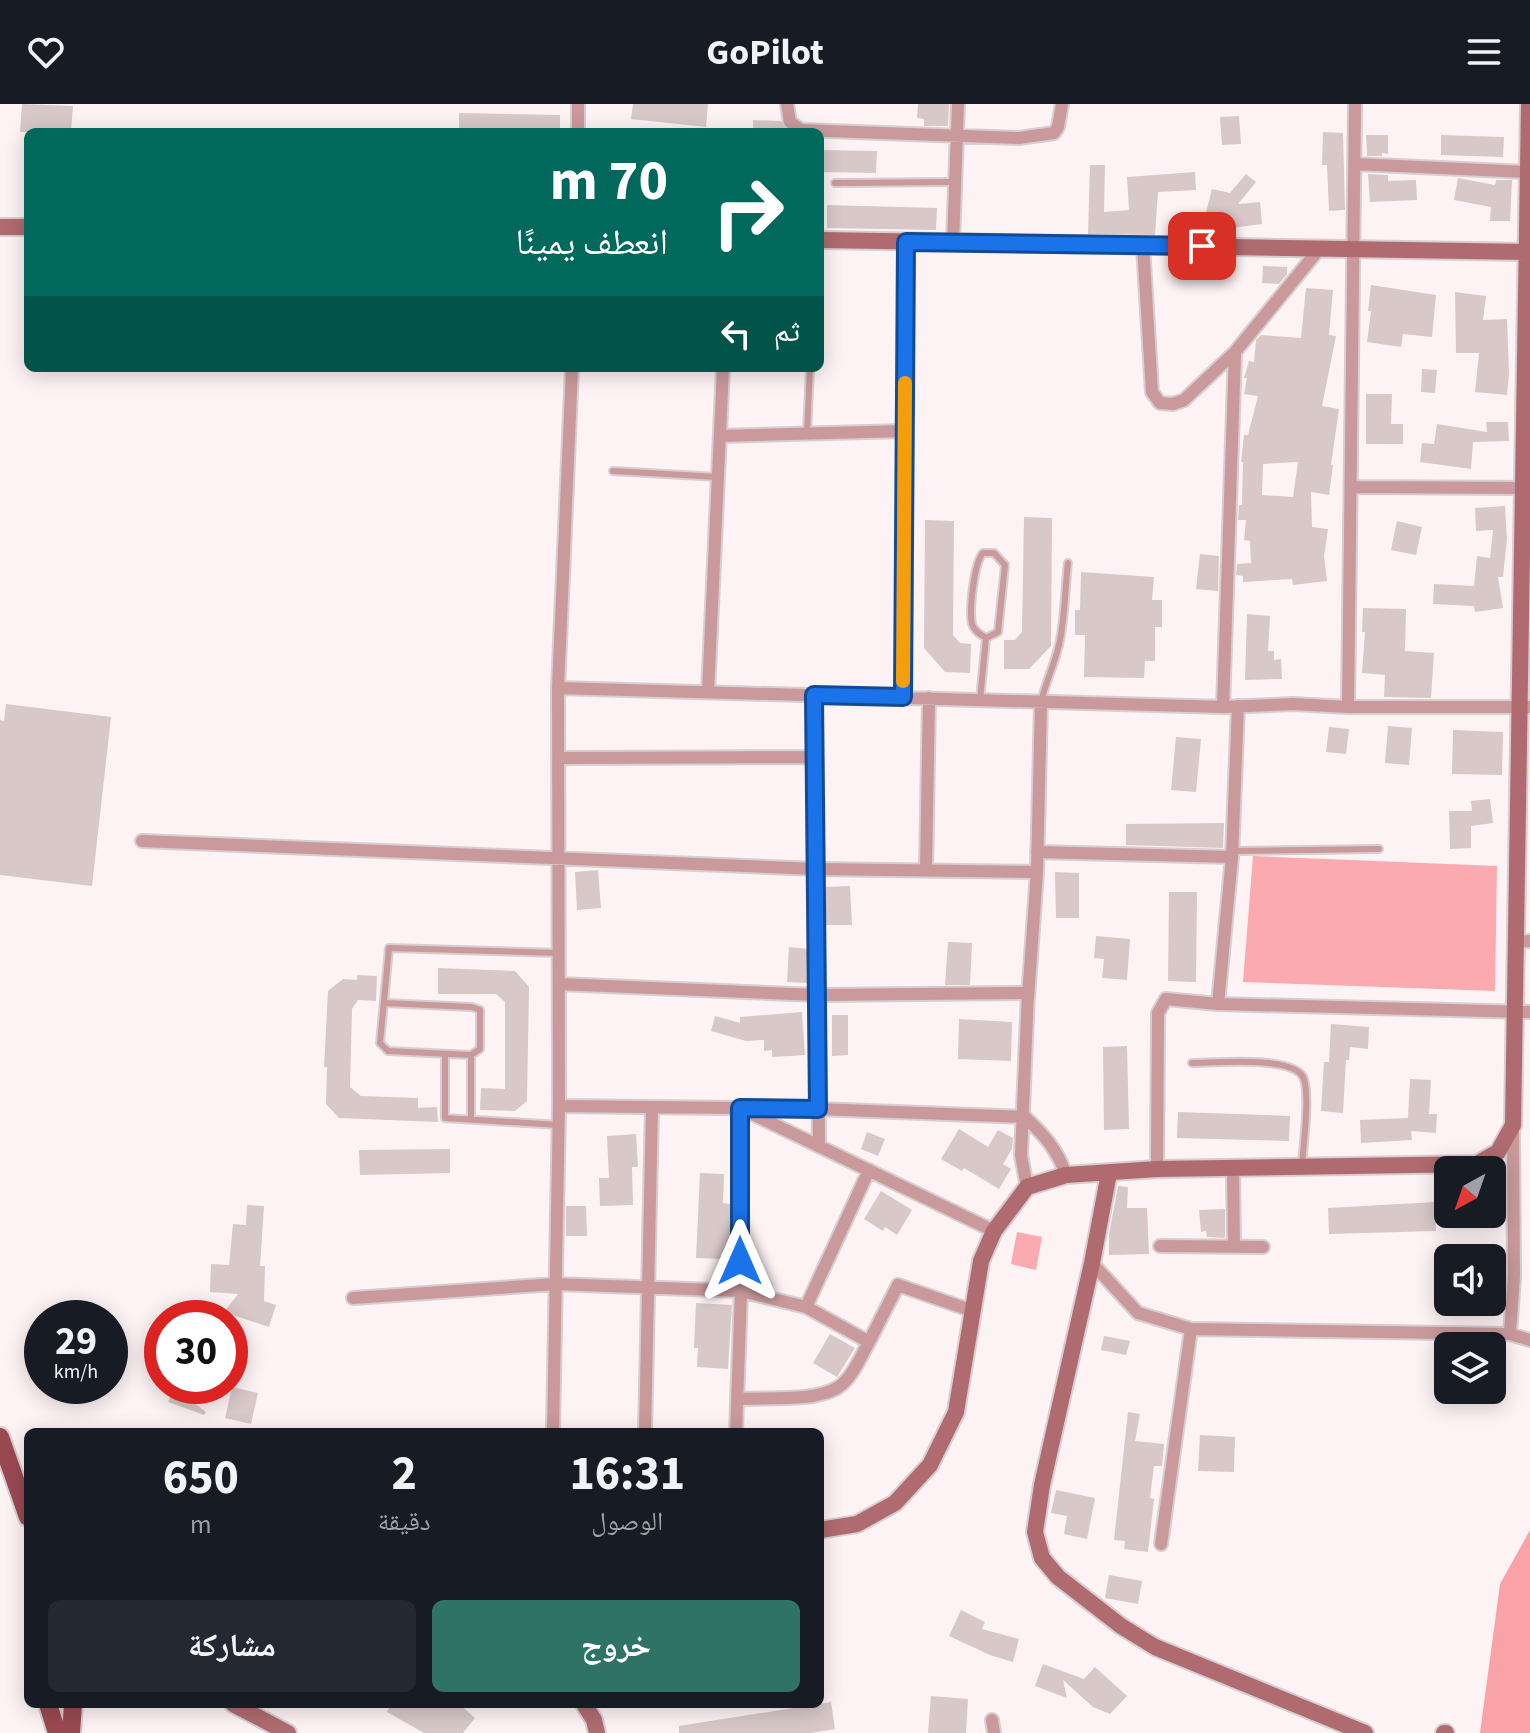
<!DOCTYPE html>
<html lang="ar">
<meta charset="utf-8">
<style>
:root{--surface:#171b24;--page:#242831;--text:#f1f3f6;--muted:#9ea1a6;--accent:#2f7366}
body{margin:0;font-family:"Source Sans 3","Noto Naskh Arabic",sans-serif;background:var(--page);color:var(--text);direction:rtl;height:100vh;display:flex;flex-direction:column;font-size:30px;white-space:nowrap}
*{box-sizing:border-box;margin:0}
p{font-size:26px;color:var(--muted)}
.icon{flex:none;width:44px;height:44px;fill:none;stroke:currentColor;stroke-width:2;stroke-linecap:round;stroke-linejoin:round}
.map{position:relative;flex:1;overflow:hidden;direction:ltr}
.panel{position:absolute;left:24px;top:1324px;width:800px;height:280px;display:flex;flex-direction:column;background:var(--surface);border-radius:12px;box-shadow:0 4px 20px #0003;direction:rtl}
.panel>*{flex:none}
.hud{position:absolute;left:24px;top:24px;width:800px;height:244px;border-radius:12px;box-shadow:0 4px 20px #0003;direction:rtl;background:#00695c;color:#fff;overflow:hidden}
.needle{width:52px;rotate:220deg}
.tools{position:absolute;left:1434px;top:1052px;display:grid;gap:16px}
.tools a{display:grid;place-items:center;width:72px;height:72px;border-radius:12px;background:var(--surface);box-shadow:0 4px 20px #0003;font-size:40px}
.speed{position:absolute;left:24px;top:1196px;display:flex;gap:16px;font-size:40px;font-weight:700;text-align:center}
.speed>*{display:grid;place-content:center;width:104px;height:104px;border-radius:50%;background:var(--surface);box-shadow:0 4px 20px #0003;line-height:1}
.speed small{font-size:20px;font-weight:400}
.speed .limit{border:12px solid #d22;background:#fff;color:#111}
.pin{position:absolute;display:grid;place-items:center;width:68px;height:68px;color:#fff;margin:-34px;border-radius:16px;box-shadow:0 4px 12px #0006}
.me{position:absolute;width:88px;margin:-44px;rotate:0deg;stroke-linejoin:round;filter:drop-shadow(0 0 6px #0008)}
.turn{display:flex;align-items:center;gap:28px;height:168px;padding:0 24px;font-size:36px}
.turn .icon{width:104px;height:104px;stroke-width:2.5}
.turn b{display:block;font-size:56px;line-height:68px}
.then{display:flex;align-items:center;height:76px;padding:0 24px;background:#0003;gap:16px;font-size:30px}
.eta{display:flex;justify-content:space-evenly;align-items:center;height:136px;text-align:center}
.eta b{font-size:48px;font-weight:700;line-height:56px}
.cta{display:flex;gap:16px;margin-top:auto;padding:16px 24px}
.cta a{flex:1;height:92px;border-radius:12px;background:var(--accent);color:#fff;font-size:32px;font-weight:700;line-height:92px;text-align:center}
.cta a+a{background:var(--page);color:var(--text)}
header{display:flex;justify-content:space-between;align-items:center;height:104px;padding:0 24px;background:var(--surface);font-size:36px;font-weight:700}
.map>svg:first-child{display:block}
.green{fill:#fbaaaf}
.forest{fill:#f9a3a9}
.building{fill:#d8c8c8;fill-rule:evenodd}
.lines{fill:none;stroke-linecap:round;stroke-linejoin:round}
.lane-casing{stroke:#d8cecf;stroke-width:10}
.street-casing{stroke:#d8cecf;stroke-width:16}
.secondary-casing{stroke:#d8cecf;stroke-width:20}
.primary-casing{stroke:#d8cecf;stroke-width:22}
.lane{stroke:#c9999b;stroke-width:6}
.street{stroke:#c9999b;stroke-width:12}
.secondary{stroke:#af6b70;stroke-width:16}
.primary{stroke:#9a4951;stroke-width:18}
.route-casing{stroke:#114b97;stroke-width:20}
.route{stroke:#1a73e8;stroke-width:14}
.slow{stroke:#f59e0b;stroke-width:14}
</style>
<header><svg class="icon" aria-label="menu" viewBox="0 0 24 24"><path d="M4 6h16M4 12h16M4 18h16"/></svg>GoPilot<svg class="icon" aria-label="heart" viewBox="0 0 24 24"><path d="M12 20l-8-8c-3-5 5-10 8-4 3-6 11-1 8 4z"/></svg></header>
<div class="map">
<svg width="1530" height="1629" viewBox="0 0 1530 1629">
<rect width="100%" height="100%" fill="#fef3f4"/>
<path class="green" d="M1253,752L1497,762L1495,887L1243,878Z
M1017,1128L1042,1133L1036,1166L1011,1160Z"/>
<path class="forest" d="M1530,1426V1629H1480L1500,1480Z"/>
<path class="building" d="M22,0L73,2L71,28H20Z
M633,0H708L706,23L631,15Z
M918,0H949L948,22H924V15L917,14Z
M459,9L560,11V28H459Z
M1239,12L1241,40L1222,41L1220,13Z
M753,16L781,17L788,28H753Z
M1323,28L1343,29L1345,106L1329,107L1327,61H1322Z
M1366,31H1388V50L1382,49V52H1367Z
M1441,31L1504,33L1503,53L1441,51Z
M820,46L877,47L876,69L820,68Z
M1090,61H1105L1104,108L1129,106L1127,73L1195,68L1196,86L1158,88L1155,131L1088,130Z
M1246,70L1256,78L1238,100L1260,98L1262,120L1224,125L1223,129L1202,123L1212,85L1230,89Z
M1368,70L1388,71V77L1416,76L1417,96L1370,98Z
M1458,74L1495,81L1496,76H1512L1510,117H1490L1491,103L1454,96Z
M827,101L937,104L936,126L827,124Z
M1263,162L1287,163V170L1279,180L1262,179Z
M1371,181L1436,191L1432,233L1403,230L1401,243L1367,238L1371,207H1368Z
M1306,184L1333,186L1329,231L1336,232L1322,302L1339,305L1331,361H1333L1329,391L1311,388L1312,423L1328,425L1324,452L1327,477L1293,481L1292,475L1243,478V472L1236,471L1237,460L1251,459L1250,437L1244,436L1246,416H1238L1239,401H1242L1243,358H1241L1244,331H1248L1258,292L1244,290L1247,274H1244L1249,257L1254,258L1256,236L1261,231L1301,234ZM1298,358L1293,393L1262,391L1263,360Z
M1455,188L1486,192L1483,216L1507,215L1509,270L1507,291L1475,288L1479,249H1456Z
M1422,265L1437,266L1435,289L1421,288Z
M1366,290H1392L1391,320H1403V340H1366Z
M1486,318H1508L1509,337L1473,338L1471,365L1420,358L1422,339L1434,340L1437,320L1487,328Z
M1505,402L1507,435L1503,473H1498L1503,504L1475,508L1474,502L1433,500L1434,480L1474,482L1477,452L1490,454L1493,426L1476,427L1475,404Z
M1024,413L1052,414L1051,542L1029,565H1004V536H1015L1022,528Z
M925,416L954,417L953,531L960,539L971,540L970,569L945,568L924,544Z
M1397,417L1422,423L1416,451L1391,446Z
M1200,450L1219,452L1218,487L1196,485Z
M1081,468L1154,473L1152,496H1162V523H1155V557H1145L1144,574L1084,573L1085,531H1075V506H1080Z
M1363,504L1406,505L1405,547L1434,549L1431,594L1384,593L1385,571L1362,569L1365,528H1362Z
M1247,510L1270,512L1268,547H1274V556L1281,555L1282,575L1245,576Z
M6,600L111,613L92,782L0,771V616L4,617Z
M1388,622L1412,624L1409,661L1385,659Z
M1329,623L1349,625L1346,650L1326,648Z
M1453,626L1503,628L1502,671L1452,670Z
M1176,633L1201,635L1196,688L1171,686Z
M1490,695L1493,719L1471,722V744L1450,745L1449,707H1472L1471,697Z
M1224,719L1223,744L1126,741V720Z
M598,766L601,804L577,806L575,768Z
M1055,768L1079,769V814H1056Z
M850,782L852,821H826L825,783Z
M1169,788H1197L1196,878L1168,877Z
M1096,832L1130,835L1127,876L1102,874L1104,855L1094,854Z
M948,838L972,839L970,881H945Z
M789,843L808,845V879L787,878Z
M438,864L515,867L529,883L527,997L515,1007L480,1006L481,984L505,985V898L496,890H438Z
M357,871L377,872L376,897L358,896L352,905L350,983L361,992L418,994V1004L437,1003L438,1018L339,1014L326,1000L327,963H324L328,887L343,875L357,876Z
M802,908L805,951L772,953V946L764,947V936L746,937L711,927L715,912L740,919V913Z
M832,911H848V951L832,952Z
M959,915L1012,918L1011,957L958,955Z
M1331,920L1369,923L1368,945L1350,943L1349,956H1346L1343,1009L1321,1007L1324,958H1329Z
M1127,942L1129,1025L1104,1026L1103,943Z
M1410,975L1431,976L1429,1010H1437L1436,1029L1411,1027L1412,1036L1361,1039L1360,1016L1408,1014Z
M1178,1008L1290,1012L1289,1037L1177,1034Z
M959,1025L988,1043L998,1026L1013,1034L1012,1045L1003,1060L1011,1065L999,1085L964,1064L962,1067L941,1055Z
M867,1028L885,1035L878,1052L861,1045Z
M636,1030L638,1063H632L633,1101L600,1102L599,1074H609L607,1032Z
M450,1045V1069L360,1071L359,1046Z
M700,1069L724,1070L723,1099L731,1100L729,1149H721V1155L696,1154Z
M1118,1082L1128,1083L1127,1104H1147L1149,1150L1109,1151V1130Z
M881,1087L912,1106L897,1131L885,1123L883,1127L864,1115Z
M1435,1098L1436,1127L1329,1130L1328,1104Z
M247,1101L264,1102L260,1162H265L264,1197L276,1201L269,1223L224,1208L238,1190L210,1188L211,1160L229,1161L233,1120L246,1121Z
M566,1102H586L587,1132H566Z
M1225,1105V1134L1207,1133L1206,1127L1201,1128L1199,1106Z
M696,1199L732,1201L728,1265L697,1263L698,1244H694Z
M830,1230L855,1244L837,1273L813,1259Z
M1104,1232L1130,1237L1126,1251L1101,1246Z
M232,1283L258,1289L251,1320L225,1314Z
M174,1284L206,1308L204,1311L168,1298Z
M1128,1308L1140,1310L1135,1337L1164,1340L1162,1362H1154L1150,1394L1154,1395L1148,1448L1124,1445L1125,1437L1114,1436Z
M1200,1331L1235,1333L1234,1368L1198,1367Z
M1056,1386L1095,1394L1087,1435L1064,1430L1067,1412L1051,1409Z
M1109,1471L1142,1477L1138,1500L1105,1494Z
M961,1506L985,1518L982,1525L1019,1535L1013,1558L990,1551L949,1532Z
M1043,1560L1084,1575L1095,1563L1127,1592L1110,1610L1093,1603L1063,1576L1067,1594L1035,1582Z
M931,1592L968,1595L966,1629H928Z
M831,1598L835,1625L811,1629H679V1622Z
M391,1600H459L475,1614L463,1629H424L387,1608Z"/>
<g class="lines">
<defs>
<path id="lane" d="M835,79L955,78
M807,329L810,264
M613,367L718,373
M983,449H994L1005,461L998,528L986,534C980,530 974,527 972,520C969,506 974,459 983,449Z
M980,596L986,534
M1041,598C1046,576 1056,558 1060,536C1065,511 1065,485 1068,459
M1233,747L1379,745
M384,899L472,903L480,906V945L471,951L388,947L380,939L389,844L559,849
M445,951V1014L559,1021
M471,951V1015
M1192,959C1215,959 1296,951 1304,975C1310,995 1303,1041 1302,1063"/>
<path id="street" d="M787,0L790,18L801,26L1019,34L1054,29L1058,23L1062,0
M1355,0L1348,603H1530
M578,28V0
M1355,60L1528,68
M953,138L958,0
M1143,142L1152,288L1160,299L1173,300L1184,296L1235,248L1320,144
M720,332L904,327
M1352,383L1530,384
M558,584L1223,603L1293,600L1348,603
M708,588L723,264
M814,591L819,1042
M903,593L906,138
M1223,603L1235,248
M558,654L815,653
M142,737L816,765L1037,768
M1037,748L1232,753
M926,766L929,594
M1516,838L1530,837
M559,880L817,891L1028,889L1021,1051L1027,1083
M1028,894L1037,768L1041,598
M1218,900L1530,908
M559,1002L818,1005L1025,1013C1044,1031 1057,1045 1066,1071
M1233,1064L1234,1143
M1157,1065L1158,909L1166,895L1218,900L1232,753L1238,602
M869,1066L806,1203L869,1238L898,1181L973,1207
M1160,1142L1263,1143
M1092,1159L1138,1209L1191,1225L1161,1440
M353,1194L556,1180L741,1187L806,1203
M1191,1225L1510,1230L1530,1236
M1510,1230L1514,1172L1513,1022
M738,1295C767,1293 813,1298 837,1284C852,1275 861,1252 869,1238
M553,1328L559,1002L558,584L572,264
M645,1328L652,1003
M736,1328L741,1187L740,1004L994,1127
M992,1616L994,1629"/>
<path id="secondary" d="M0,123H28
M820,136L1527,148
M1109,1069L1092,1159L1042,1381L1035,1428L1042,1454L1058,1473L1121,1522L1155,1543L1365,1629
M820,1426L857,1420L895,1399L930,1361L956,1308L981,1157L994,1127L1027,1083L1066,1071L1157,1065L1477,1060L1498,1048L1513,1021L1529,0
M233,1600L288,1629
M584,1600L594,1616L597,1629
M1444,1629H1446"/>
<path id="primary" d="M0,1333L28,1413
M48,1600L57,1629
M71,1629L73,1600"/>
</defs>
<use href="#lane" class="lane-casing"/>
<use href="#street" class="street-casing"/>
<use href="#secondary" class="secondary-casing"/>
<use href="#primary" class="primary-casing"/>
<use href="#lane" class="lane"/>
<use href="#street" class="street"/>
<use href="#secondary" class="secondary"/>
<use href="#primary" class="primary"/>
</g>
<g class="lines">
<defs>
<path id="route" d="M740,1157V1004L818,1005L814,591L903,593L906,138L1202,142"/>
</defs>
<use href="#route" class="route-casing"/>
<use href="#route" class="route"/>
<path class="slow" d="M903,577L905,279"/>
</g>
</svg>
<div class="tools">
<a><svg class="needle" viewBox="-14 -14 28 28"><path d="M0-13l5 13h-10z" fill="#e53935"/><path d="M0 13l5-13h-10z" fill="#9ea1a6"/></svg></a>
<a><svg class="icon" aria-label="sound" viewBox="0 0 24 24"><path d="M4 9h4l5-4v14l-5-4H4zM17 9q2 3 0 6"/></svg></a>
<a><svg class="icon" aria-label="layers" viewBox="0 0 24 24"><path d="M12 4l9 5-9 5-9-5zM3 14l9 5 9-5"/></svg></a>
</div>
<div class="speed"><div>29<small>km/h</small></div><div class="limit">30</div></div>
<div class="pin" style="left:1202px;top:142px;background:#d93025"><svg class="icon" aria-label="arrive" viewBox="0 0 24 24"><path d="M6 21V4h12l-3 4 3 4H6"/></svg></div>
<svg class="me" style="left:740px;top:1157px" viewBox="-20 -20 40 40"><path d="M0-17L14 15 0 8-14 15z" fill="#1a73e8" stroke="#fff" stroke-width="4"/></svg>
<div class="hud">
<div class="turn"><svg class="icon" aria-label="right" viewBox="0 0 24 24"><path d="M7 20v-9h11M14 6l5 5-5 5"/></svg><div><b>70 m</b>انعطف يمينًا</div></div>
<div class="then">ثم<svg class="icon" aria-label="left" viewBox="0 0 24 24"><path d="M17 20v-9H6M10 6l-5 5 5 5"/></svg></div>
</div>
<section class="panel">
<div class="eta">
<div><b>16:31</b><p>الوصول</p></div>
<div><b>2</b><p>دقيقة</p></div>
<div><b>650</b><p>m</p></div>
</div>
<div class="cta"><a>خروج</a><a>مشاركة</a></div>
</section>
</div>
